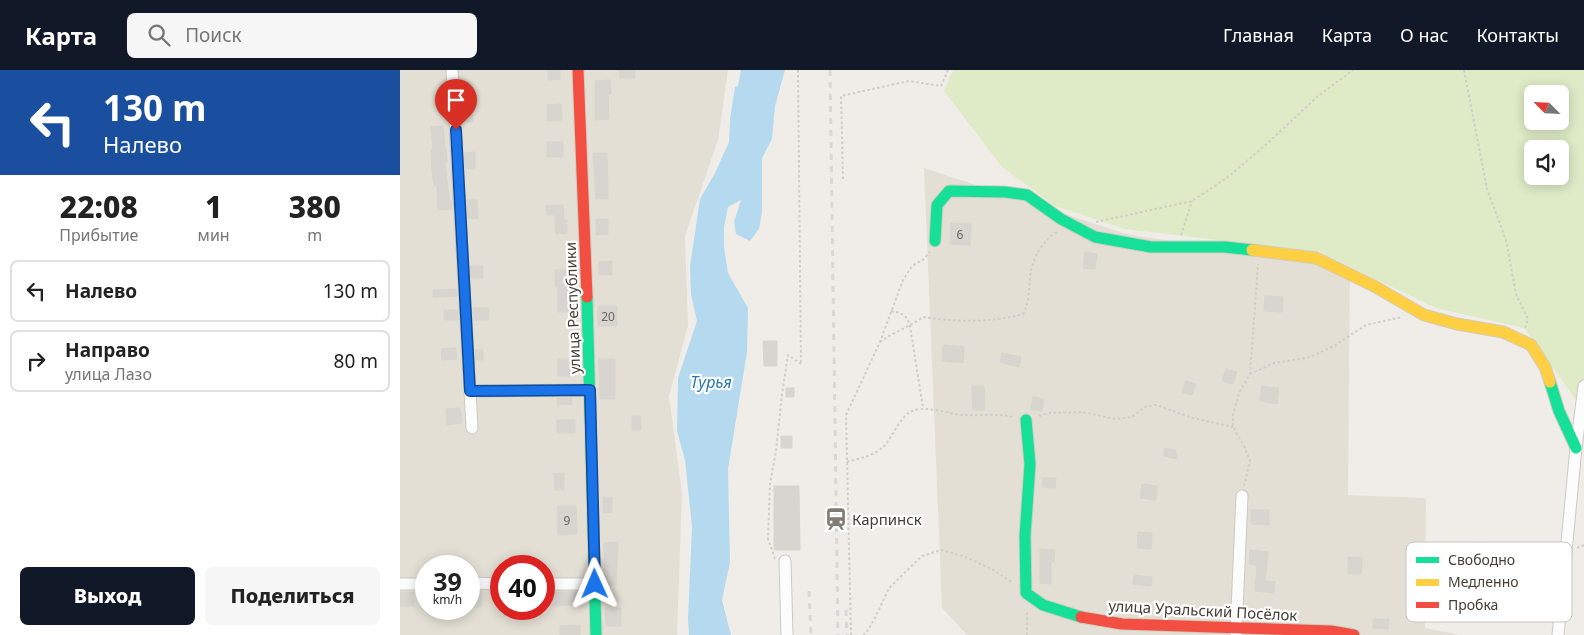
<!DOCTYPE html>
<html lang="ru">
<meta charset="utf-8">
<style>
:root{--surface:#fff;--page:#f6f6f6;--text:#222;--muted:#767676;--line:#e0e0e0;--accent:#111827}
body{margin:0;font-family:"Noto Sans",sans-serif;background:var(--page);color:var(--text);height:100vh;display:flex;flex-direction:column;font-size:19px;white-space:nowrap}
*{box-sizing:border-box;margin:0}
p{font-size:16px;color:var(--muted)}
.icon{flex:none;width:28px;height:28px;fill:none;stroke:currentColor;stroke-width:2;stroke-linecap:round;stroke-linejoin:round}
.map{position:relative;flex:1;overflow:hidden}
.panel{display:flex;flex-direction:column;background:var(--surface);width:400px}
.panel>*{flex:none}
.guide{background:#1a4fa0;color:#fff;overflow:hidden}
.needle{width:32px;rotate:294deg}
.fabs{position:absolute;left:1124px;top:15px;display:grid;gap:10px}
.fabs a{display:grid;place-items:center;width:45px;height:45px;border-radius:8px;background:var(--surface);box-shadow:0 2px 12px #0003;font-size:25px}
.speed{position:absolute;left:15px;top:485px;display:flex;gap:10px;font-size:25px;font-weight:700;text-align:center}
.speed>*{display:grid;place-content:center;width:65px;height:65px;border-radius:50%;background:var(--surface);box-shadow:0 2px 12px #0003;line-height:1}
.speed small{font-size:12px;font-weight:400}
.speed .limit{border:8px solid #d22;background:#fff;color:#111}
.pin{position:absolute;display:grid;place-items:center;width:42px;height:42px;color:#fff;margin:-51px -21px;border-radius:50% 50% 50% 0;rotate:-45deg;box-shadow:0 0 5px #0007}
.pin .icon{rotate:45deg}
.me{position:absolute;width:55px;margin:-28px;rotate:359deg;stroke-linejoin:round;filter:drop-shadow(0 0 4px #0008)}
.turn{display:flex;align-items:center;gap:18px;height:105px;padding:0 20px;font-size:22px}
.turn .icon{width:65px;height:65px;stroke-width:2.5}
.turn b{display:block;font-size:35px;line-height:42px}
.eta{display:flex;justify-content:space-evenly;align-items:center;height:85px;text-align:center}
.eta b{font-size:30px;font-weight:800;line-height:35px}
.button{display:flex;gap:10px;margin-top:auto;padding:10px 20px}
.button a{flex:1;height:58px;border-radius:8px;background:var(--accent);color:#fff;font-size:20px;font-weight:800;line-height:58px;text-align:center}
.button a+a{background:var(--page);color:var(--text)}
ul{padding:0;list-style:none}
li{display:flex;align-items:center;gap:15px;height:62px;margin:0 10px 8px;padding:0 10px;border:2px solid var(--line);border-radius:8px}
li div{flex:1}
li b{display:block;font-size:19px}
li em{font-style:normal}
header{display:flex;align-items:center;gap:30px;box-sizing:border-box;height:70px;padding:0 25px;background:var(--accent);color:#fff}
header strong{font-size:24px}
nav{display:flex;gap:28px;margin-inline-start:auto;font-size:18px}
.search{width:350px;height:45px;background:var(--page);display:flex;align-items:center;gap:12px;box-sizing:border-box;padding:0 18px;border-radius:8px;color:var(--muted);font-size:19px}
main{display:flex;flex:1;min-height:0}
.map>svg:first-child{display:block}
.residential{fill:#e4dfd4;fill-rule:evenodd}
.green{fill:#deebc6;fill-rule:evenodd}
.water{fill:#b5daf0}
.building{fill:#d8d4cf;stroke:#d8d4cd}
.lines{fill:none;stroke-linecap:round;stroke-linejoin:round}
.street-casing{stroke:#ccc9c4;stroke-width:13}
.fast-casing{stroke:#d1ccc0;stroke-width:13}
.slow-casing{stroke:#d1ccc0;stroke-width:13}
.jam-casing{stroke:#d1ccc0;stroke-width:13}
.path{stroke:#d0cdc9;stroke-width:2;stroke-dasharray:2.5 2.5;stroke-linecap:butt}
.street{stroke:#fdfcfc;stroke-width:11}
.fast{stroke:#16e098;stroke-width:11}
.slow{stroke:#ffcf43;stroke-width:11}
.jam{stroke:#f24e42;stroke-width:11}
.rail{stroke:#d8d8d7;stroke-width:3;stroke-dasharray:6 6;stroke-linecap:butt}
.route-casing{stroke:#114b97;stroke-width:12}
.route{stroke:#1a73e8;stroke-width:9}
.labels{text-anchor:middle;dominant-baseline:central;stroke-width:4.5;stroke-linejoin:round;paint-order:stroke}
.number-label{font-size:12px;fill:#6b655c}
.street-label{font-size:15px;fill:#453e33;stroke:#fff}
.poi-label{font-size:15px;fill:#453e33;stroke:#fff;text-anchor:start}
.water-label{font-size:16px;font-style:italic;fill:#2679ae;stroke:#fff}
.key{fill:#fff;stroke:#c7c5c2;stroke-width:1}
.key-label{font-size:14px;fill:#453e33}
</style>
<header>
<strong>Карта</strong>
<div class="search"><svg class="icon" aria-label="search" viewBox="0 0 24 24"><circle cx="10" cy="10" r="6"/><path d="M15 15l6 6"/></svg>Поиск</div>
<nav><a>Главная</a><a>Карта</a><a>О нас</a><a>Контакты</a></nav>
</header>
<main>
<section class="panel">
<div class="guide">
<div class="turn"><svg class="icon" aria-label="left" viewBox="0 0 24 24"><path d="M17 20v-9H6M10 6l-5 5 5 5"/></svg><div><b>130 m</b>Налево</div></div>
</div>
<div class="eta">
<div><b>22:08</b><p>Прибытие</p></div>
<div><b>1</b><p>мин</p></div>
<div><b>380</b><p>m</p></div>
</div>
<ul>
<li><svg class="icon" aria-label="left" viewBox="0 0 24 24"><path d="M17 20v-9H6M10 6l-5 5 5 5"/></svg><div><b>Налево</b></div><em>130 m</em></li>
<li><svg class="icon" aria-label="right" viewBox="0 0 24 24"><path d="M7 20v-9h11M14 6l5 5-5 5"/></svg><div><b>Направо</b><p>улица Лазо</p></div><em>80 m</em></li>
</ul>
<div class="button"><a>Выход</a><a>Поделиться</a></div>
</section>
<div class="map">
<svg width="1184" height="565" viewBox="0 0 1184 565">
<rect width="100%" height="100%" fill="#f0ede8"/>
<path class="residential" d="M0,0H328L318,70L285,166L288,256L269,326L282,423L277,565H0ZM26,496H69V539H26ZM101,496H144V539H101Z
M524,98L726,164L950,199L948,425L1026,428L1025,558L1060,565H567L542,538Z"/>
<path class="green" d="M553,0H1184V341L1124,258L1036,238L919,182L725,159L655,136L602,97L544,21ZM1132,24H1160V51H1132ZM1132,79H1160V106H1132Z"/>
<path class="water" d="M341,0H385L375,36L372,69L362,88V142L359,159L350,171L336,164L334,152L341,130L328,137L324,157V177L328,203L348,238L347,282L328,399L330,492L322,530L331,565H289L288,549L292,457L285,390L277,361L278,308L297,251L291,225L290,196L300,129L315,103L329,72L330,49L335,17L338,16Z"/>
<path class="building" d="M148,0H160V9L148,10Z
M219,0H235V8H220Z
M210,10L211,24H208L209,49L195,50V11Z
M161,34L162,50L148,51L147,35Z
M62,40H72L73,52H62Z
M43,56L45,79H46L47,91L45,92L49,128L50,131H52V139L38,140L37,116H34L32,100L31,80H33L31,57Z
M147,72H163V87H147Z
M75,82V99H65L64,83Z
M193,83H207L208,129H196Z
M67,130H77L78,148L68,149Z
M146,135H163L164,150H167V163L156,164L155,145H147Z
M196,149H208V164L196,165Z
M551,153L571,154L570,175L550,174Z
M685,182L697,184L695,199L683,198Z
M212,191V205H199V192Z
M70,196H83V208H71Z
M155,200H169L170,242H158V217H155Z
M56,219L57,226L33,227V220Z
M865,226L883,227L882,242L864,241Z
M198,236H217V256H198Z
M73,238H89V250H73Z
M44,240H58V250H44Z
M363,271H377V296H364Z
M543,275L564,277L563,293L542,291Z
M56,278L57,289L42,290L41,279Z
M75,280H83V290H76Z
M602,283L621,287L619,297L600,292Z
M158,289H171V306H158Z
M199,289H215V329H200Z
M826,299L837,302L833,314L822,311Z
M786,311L796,314L792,325L782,322Z
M572,316H584L585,340H573Z
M862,316L879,318L877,334L860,331Z
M386,318H394V327H386Z
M633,327L644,329L642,341L631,339Z
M157,328H172V334L157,335Z
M60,338L62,353L47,355L46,339Z
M232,346H241V360H232Z
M157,350H175V363H157Z
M381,366H392V378H381Z
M765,378L775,380L777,389L764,386Z
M164,403V420H155L154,404Z
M643,408H656L655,418L642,417Z
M742,414L757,416L756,430L740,428Z
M374,416H399L400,480H374Z
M203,427H212V442L203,443Z
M157,436H176L177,464L158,465Z
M851,440H869V455L851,454Z
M738,462L752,463L751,479L737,478Z
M218,472L216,515H205L204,473Z
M640,479L655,480L654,492H651V514L640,513Z
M850,480L868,482L865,511L875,512L874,523L855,521L857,495L849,494Z
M948,487H962L961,504H948Z
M734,505L752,507L751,516L733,514Z
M69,521H82V537H69Z
M0,522H14V536H0Z
M151,522H181L182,535L151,536Z
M730,532L745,534L744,545L729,544Z
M205,538H221V556H206Z
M973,549H989L988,559L973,558Z
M180,555V565H160V556Z"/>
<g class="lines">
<defs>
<path id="street" d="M52,0L72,358
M70,321L190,320
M385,491L387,565
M69,513L101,514
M0,514H26
M144,514H195
M836,563L842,426
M1158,565L1176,378L1184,316"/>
<path id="fast" d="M535,171L537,135L549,121L605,122L627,125L661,149L695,167L751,177H825L852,180
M187,227L196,565
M1150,312L1159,341L1176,378
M626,350L630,394L625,466L626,523L643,535L681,547"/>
<path id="slow" d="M852,180L916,188L974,216L1024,245L1057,254L1103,262L1131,275L1145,297L1150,312"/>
<path id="jam" d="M178,0L187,227
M681,547L722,554L931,561L954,565"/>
</defs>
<use href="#street" class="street-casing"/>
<use href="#fast" class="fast-casing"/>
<use href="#slow" class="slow-casing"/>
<use href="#jam" class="jam-casing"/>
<path class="path" d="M398,0L401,294
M1064,0L1087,119L1106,170L1116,224L1128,249L1125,258
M443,109L441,26L509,11L541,16L548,0
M696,152L792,131L828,107L870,71L918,26L953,0
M781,165L792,131
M491,241C502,243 507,245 510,256L523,338
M480,272C494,262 509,257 523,247C557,252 590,253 623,244C631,230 628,216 631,201C634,186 644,169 657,162
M850,304L874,293L907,288L934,276L966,255L1002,247
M639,346L648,343L683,342L715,349L732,347L745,337L756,335L793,348L833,357
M447,392C460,388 475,386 485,375C493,366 499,349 510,342C523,334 549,344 563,345C580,346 596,343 613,347
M844,416L850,391L845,378L833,357V345L839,323L850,304L858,194
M1177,478L1184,475
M375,489L368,469L370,414L376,381L382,324L388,285L401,294
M451,565L446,345L480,272L503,210L512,196L524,189L530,182
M463,565L466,563L474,550L489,518L522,486L541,480L563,486L592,499L613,513
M627,565V541"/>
<use href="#street" class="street"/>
<use href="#fast" class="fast"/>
<use href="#slow" class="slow"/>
<use href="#jam" class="jam"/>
<path class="rail" d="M430,0L438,565
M409,521L411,565
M446,540L447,565"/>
</g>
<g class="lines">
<defs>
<path id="route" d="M56,60L70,321L190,320L195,514"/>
</defs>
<use href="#route" class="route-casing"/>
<use href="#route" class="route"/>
</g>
<defs>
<symbol id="station-bare" viewBox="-9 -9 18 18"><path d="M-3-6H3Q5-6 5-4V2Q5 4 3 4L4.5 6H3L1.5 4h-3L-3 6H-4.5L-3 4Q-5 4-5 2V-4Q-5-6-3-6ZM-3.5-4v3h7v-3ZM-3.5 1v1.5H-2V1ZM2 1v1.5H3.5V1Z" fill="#817b72" stroke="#fff" stroke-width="2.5" paint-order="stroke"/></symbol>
</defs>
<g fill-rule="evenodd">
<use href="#station-bare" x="420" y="433" width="32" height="32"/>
</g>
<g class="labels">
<g class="number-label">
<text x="560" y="164">6</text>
<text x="208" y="246">20</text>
<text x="167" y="450">9</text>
</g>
<g class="street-label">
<text transform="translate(172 238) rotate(-92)">улица Республики</text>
<text transform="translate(803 540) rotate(3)">улица Уральский Посёлок</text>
</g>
<g class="poi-label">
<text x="452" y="449">Карпинск</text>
</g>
<g class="water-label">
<text x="311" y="312">Турья</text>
</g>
</g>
<rect x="1006" y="472" width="166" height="80" rx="8" class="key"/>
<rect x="1016" y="487" width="23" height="6" fill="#16e098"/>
<rect x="1016" y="509" width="23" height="7" fill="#ffcf43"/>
<rect x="1016" y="532" width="23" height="6" fill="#f24e42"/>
<g class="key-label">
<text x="1048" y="495">Свободно</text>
<text x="1048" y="517">Медленно</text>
<text x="1048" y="540">Пробка</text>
</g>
</svg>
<div class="fabs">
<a><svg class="needle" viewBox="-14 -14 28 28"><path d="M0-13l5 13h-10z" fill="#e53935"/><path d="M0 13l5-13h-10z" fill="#767676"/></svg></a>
<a><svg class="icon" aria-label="sound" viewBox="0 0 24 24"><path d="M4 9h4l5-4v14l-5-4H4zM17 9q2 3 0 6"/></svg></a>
</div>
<div class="speed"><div>39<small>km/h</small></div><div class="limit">40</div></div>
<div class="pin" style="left:56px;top:60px;background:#d93025"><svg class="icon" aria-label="arrive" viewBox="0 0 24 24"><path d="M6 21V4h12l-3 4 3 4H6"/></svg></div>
<svg class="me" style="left:195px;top:514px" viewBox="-20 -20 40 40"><path d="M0-17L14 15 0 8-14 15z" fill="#1a73e8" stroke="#fff" stroke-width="4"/></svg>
</div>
</main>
